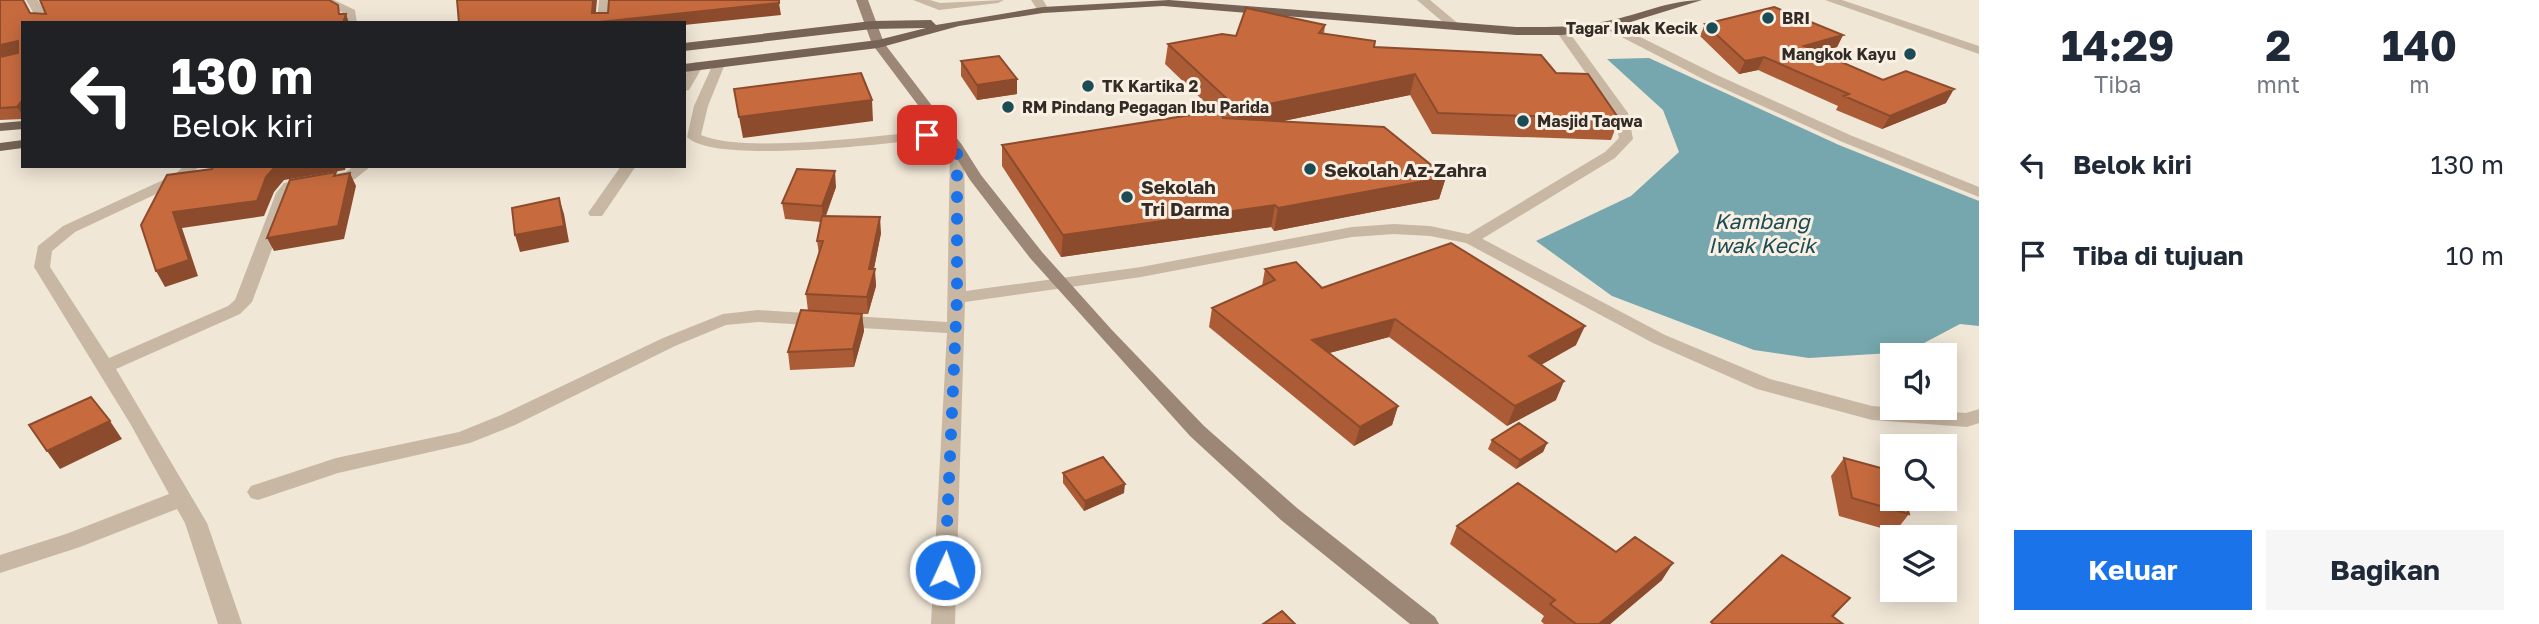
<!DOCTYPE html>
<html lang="id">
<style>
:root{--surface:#fff;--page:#f6f6f7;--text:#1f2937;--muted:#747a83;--accent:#1a73e8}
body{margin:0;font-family:"Golos Text",sans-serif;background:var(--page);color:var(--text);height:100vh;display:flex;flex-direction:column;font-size:26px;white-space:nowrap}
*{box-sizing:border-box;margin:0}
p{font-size:23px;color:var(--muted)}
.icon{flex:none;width:38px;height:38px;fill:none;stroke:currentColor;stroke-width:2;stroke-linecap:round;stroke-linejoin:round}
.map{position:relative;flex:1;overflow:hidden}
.side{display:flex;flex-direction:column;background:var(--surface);width:560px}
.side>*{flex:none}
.banner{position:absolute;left:21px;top:21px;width:665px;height:147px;border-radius:0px;box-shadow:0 4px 18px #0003;background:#202124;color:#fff;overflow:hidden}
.controls{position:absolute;left:1880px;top:343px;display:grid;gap:14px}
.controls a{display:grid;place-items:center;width:77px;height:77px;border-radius:0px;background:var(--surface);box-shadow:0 4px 18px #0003;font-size:35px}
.pin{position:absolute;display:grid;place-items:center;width:60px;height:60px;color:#fff;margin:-30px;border-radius:14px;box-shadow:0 4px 10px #0006}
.me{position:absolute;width:77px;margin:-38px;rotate:3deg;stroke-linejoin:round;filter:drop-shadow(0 0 5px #0008)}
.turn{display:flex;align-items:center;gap:24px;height:147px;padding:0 35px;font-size:32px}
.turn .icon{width:91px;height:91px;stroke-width:2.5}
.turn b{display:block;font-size:49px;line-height:60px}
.eta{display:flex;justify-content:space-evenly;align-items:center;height:119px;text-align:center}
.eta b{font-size:42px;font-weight:700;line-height:49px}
.primary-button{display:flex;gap:14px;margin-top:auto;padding:14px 35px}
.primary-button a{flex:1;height:80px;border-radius:0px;background:var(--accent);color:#fff;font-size:28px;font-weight:700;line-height:80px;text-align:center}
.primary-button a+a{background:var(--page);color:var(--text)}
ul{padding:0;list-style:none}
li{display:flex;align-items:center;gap:21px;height:91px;padding:0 35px}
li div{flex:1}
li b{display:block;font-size:26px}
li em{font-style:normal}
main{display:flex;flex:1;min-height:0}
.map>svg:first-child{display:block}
.water{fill:#76a7ae}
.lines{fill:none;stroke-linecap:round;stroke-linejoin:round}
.service{fill:#c8b7a3;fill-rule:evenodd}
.minor{fill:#c8b7a3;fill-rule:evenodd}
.tertiary{fill:#c8b7a3;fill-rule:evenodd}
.secondary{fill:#9c8675;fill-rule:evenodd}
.primary{fill:#766356;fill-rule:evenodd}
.wall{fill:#ab5c36}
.shaded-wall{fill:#8b4b2c}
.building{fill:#c76b3f;stroke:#8b4b2c;stroke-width:2}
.route{stroke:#1a73e8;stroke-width:12;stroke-dasharray:0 21.6}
.poi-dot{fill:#1b4c55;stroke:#f9f0e3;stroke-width:2.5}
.labels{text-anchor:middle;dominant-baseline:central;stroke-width:6;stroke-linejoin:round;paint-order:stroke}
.far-poi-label{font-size:16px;font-weight:bold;fill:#332b25;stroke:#f9f0e3;text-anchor:start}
.poi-label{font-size:19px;font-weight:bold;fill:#332b25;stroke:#f9f0e3;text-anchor:start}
.water-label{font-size:21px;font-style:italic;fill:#1b4c55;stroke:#f9f0e3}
</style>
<main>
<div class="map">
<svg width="1979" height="624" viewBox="0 0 1979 624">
<rect width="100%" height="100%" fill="#f1e7d7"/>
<path class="water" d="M1649,58L1839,145L1979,201V326L1960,324L1907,352L1809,358L1754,350L1612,296L1536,241L1631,196L1679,152L1663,110L1607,59Z"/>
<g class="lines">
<path class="service" d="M913,0H930L940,3L1004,0L998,3L939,10Z
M1031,0H1043L1049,10L1039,12Z
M1562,27L1566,28L1628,113L1633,139L1615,158L1477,242H1465L1463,239L1465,236L1605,152L1619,138L1614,113L1556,31Z
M719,60L725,64L708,106L701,135C745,155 892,134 945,129L952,133L945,137C899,142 716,166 687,137L694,106L713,64Z"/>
<path class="minor" d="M26,0H38L51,23H39Z
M318,0H334L355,10L357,23H345V14Z
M599,0H611L609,23H597Z
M1417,0H1430L1461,26L1451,29Z
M1608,21L1717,75L1850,135L1979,187V197L1840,141L1707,81L1604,28L1602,25Z
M697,62L703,66L689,90L684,91V76L693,63Z
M957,144L964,148L966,291L1141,267L1352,227L1394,224L1430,226L1477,236L1665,335L1770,379L1872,406L1966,413L1979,409V423L1967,427L1872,420L1757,389L1653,343L1466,243L1430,236L1394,234L1352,237L1141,277L965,302L955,624H931L947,333L758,322L726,325L675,346L515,425L470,443L338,473L258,500L251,498L247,492L251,486L336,458L459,432L501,415L663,338L723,314L758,310L947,322L950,148Z
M184,166H200L184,181L75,232L52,251L50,267L109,358L228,306L235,300L276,193L284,183L346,172L354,166H371L355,179L294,190L252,302L240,314L116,369L207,523L242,624H218L185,523L177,509L80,547L0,573V555L66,534L169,494L131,425L34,267L38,246L63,226L174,175Z
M621,166H636L602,216H590L588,213Z"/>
<path class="tertiary" d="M1825,0H1842L1979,46V54Z"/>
<path class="secondary" d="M856,0H868L884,43L962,145L981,175L1042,252L1111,329L1204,426L1297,508L1435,617L1439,624H1410L1281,520L1190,436L1030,258L970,180L951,149L872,44Z"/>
<path class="primary" d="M1169,0L1516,27C1547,27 1577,28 1607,21C1639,15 1669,0 1702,0L1608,29L1562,35H1516L1163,6L1043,13L959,26L878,48L684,72V64L878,40L926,28L872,29L684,51V43L872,21L931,20L936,25L1043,7Z
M23,121V129L0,131V123Z
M23,140V148L0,151V143Z"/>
</g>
<path class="wall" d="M0,0L31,13L46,14L329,0L23,23V119L0,120Z
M1705,24L1843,35L1837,47L1820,52L1883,80L1946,103L1882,129L1836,110L1838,106L1758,70L1739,74L1700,36Z
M1325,25L1324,34L1374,47L1556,73L1619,119L1611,140L1432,134L1410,95L1283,121L1446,177L1439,199L1274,231L1271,227L1061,257L1002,166V145L1215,112L1165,64L1168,44Z
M961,61L1017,94L977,100L961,76Z
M836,187L826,216L881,233L874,269L876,286L868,314H862L864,331L854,367L790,370L788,352L808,311L806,294L819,254L817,241L821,222L785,219L782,203Z
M1265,269L1322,288L1576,345L1541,365L1556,400L1507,426L1389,337L1329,353L1398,406L1392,425L1354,446L1209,327L1212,308L1262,286Z
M1492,440L1547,443L1543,452L1516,469L1488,449Z
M1844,458L1909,514L1895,532L1839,516L1831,476Z
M1063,473L1124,493L1084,511L1063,483Z
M1457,526L1616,552L1662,580L1610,624H1544L1541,621L1544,616L1450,544Z"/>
<path class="shaded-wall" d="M593,0H597L595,22L779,3L781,15L684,25V23H590L592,13Z
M346,14L349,23H343Z
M1843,35L1837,47L1798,58L1804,46Z
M18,41L23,53L0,58V45Z
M1764,57L1758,70L1739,74L1745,61Z
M1415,74L1410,95L1235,131L1239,110Z
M1017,79V94L977,100V85Z
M1954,89L1946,103L1882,129L1890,116Z
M23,99V116L17,107Z
M872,100L873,121L743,138L739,117Z
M276,166H346L345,170L284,180L274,192L264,216L182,228L198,276L165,287L156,271L173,212L266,177Z
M835,171L836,187L823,222L822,206Z
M350,173L356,186L344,239L274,251L267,238Z
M1446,177L1439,199L1274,231L1278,208Z
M559,198L564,214L569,242L520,252L515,235Z
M1275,205L1271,227L1061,257L1063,235Z
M880,217L881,233L872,278L875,269L876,286L868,314L867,297L869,269Z
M862,314L864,331L854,367L853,349Z
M1395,319L1389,337L1307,359L1312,340Z
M1585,326L1576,345L1521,376L1529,356Z
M1564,381L1556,400L1507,426L1515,406Z
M1398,406L1392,425L1354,446L1360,427Z
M110,421L122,439L60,469L47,451Z
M1547,443L1543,452L1516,469L1520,460Z
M1125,484L1124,493L1084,511L1085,501Z
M1673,563L1662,580L1610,624H1599Z
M1850,598L1835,615L1827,624L1832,616Z"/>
<path class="building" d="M0,0H23L30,13L46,14L40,0H329L338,5L339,14H346L343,23H23V99L17,107L0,108V57L18,53V41L0,45Z
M457,0H593L592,13H608L609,0H779V3L590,23H459Z
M1774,7L1843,35L1804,46L1883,80L1906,71L1954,89L1890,116L1844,96L1849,94L1764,57L1745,61L1705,24Z
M1246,8L1325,25L1319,33L1375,41L1374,47L1541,55L1556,73L1588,74L1619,119L1438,113L1415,74L1239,110L1168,44L1222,34L1236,36Z
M999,56L1017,79L977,85L961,61Z
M861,73L872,100L739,117L734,89Z
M1222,110L1223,118L1384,127L1446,177L1278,208L1275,205L1063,235L1002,145Z
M213,166H276L266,177L257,201L173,212L189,260L156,271L141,225L167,175L212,169Z
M797,169L835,171L822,206L782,203Z
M336,172L334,176L350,173L338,226L267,238L290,180Z
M559,198L564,226L515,235L512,208Z
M822,216L880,217L869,269H875L867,297L806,294L823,241H817Z
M1451,243L1585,326L1529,356L1564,381L1515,406L1395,319L1312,340L1398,406L1360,427L1212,308L1275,280L1265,269L1296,262L1322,288Z
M801,310L862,314L853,349L788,352Z
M91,397L110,421L47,451L29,425Z
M1519,423L1547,443L1520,460L1492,440Z
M1103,457L1125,484L1085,501L1063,473Z
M1844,458L1892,471V499H1905L1909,514L1852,498Z
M1518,483L1616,552L1635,537L1673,563L1599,624H1576L1550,604L1555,600L1457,526Z
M1782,555L1850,598L1832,616L1843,624H1713L1711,622Z
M1282,611L1295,624H1263Z"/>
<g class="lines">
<path class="route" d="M927,135L945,133L957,148V298L945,570"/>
</g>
<g class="poi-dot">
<circle cx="1768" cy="18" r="7"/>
<circle cx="1712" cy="28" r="7"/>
<circle cx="1910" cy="54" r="7"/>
<circle cx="1088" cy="86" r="7"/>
<circle cx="1008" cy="107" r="7"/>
<circle cx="1523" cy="121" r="7"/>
<circle cx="1310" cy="169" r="7"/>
<circle cx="1127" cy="197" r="7"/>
</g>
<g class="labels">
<g class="far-poi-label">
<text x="1782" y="18">BRI</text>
<text x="1698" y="28" text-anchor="end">Tagar Iwak Kecik</text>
<text x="1896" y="54" text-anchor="end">Mangkok Kayu</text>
<text x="1102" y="86">TK Kartika 2</text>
<text x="1022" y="107">RM Pindang Pegagan Ibu Parida</text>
<text x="1537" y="121">Masjid Taqwa</text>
</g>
<g class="poi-label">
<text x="1324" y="169">Sekolah Az-Zahra</text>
<text x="1141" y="186">Sekolah<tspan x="1141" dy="22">Tri Darma</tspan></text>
</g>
<g class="water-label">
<text x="1762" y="221">Kambang<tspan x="1762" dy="24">Iwak Kecik</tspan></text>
</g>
</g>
</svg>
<div class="controls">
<a><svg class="icon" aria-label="sound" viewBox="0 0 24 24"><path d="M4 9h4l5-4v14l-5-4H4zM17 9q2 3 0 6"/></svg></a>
<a><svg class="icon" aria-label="search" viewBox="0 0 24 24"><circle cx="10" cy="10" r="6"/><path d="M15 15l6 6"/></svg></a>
<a><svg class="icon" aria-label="layers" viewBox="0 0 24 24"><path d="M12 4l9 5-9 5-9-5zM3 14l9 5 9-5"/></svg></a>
</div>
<div class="pin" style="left:927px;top:135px;background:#d93025"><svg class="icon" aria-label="arrive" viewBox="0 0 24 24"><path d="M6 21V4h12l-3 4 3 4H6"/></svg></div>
<svg class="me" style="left:945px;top:570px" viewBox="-20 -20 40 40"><circle r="17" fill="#1a73e8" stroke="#fff" stroke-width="3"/><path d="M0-11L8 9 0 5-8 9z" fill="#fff"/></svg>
<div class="banner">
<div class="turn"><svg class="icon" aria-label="left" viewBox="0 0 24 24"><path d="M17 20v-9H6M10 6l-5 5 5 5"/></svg><div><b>130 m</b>Belok kiri</div></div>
</div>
</div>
<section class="side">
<div class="eta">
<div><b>14:29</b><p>Tiba</p></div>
<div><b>2</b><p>mnt</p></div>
<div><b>140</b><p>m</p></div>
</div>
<ul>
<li><svg class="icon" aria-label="left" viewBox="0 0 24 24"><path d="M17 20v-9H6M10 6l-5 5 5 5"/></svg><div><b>Belok kiri</b></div><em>130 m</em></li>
<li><svg class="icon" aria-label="arrive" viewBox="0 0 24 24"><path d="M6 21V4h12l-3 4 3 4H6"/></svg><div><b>Tiba di tujuan</b></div><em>10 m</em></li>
</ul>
<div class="primary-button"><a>Keluar</a><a>Bagikan</a></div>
</section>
</main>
